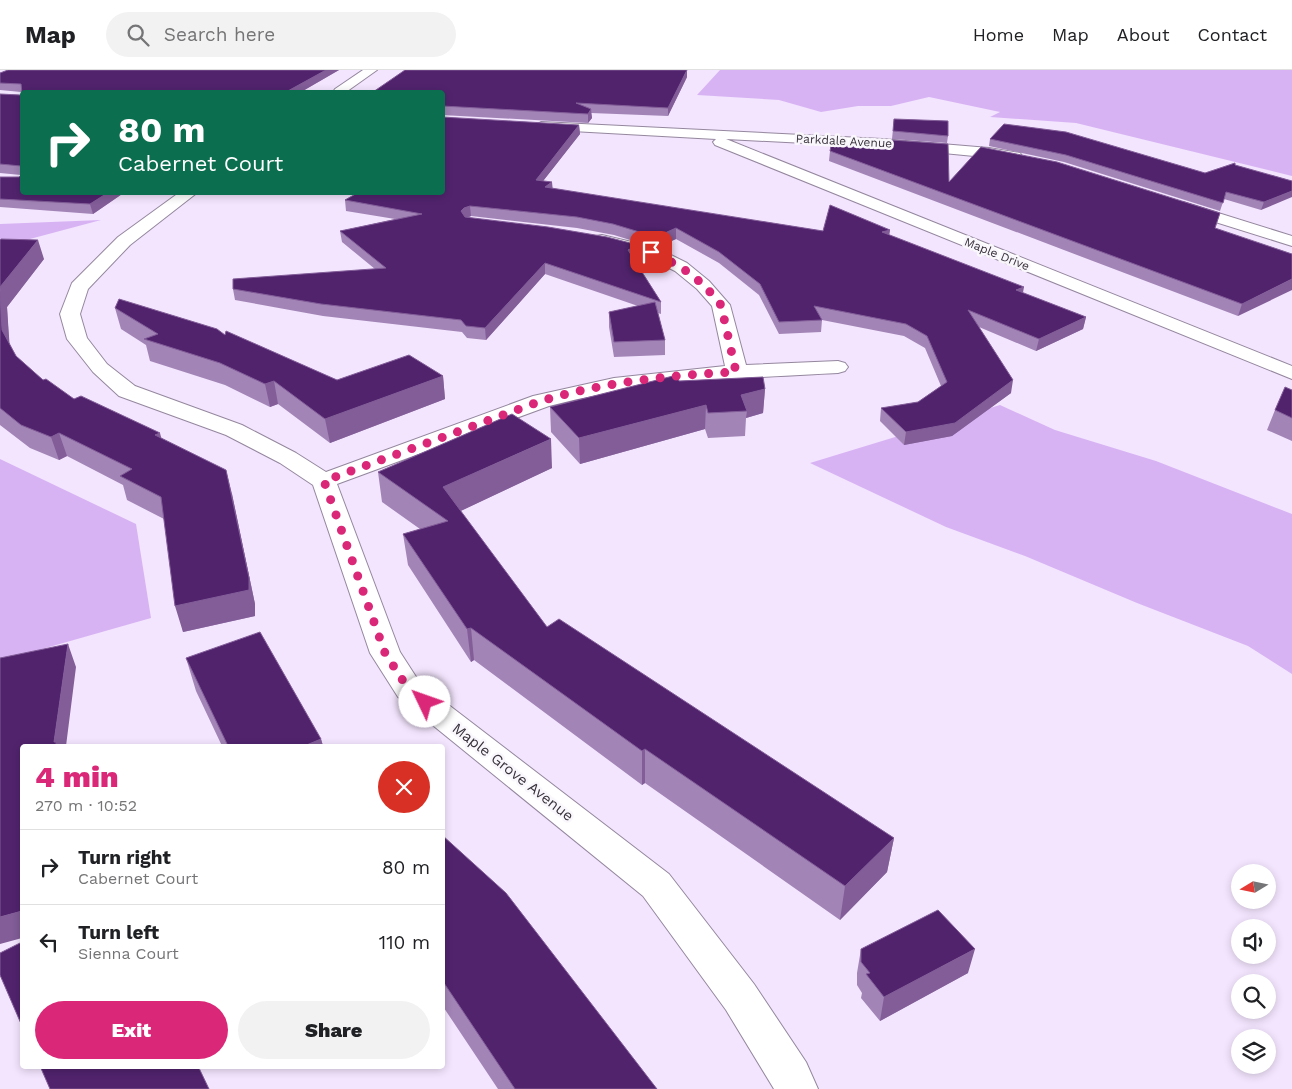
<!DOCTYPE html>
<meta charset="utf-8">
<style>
:root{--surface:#fff;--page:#f2f2f2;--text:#202124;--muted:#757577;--line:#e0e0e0;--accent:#db2777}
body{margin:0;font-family:"Work Sans",sans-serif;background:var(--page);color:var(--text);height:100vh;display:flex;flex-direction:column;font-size:19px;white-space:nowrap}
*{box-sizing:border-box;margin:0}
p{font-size:16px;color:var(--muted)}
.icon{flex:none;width:28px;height:28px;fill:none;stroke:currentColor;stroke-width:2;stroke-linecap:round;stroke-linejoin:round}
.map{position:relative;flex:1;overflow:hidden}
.sheet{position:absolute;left:20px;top:674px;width:425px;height:325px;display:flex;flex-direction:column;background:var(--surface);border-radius:5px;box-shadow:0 2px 8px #0003}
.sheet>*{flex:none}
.banner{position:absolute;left:20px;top:20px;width:425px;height:105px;border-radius:5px;box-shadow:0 2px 8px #0003;background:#0b6e4f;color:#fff;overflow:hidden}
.needle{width:32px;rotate:260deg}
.fabs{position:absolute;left:1231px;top:794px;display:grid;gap:10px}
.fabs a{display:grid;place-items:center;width:45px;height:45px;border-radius:50%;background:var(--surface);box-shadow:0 2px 8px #0003;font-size:25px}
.pin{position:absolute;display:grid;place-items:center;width:42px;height:42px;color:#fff;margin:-21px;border-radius:10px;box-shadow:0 2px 8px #0006}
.me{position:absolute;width:55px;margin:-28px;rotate:312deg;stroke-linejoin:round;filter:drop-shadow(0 0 4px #0008)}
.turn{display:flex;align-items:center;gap:18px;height:105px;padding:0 15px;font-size:22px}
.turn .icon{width:65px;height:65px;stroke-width:2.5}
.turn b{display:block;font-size:35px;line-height:42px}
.round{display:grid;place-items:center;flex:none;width:52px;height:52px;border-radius:26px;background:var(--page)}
.overview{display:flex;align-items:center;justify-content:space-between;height:85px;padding:0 15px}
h1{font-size:30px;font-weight:800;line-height:38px;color:var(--accent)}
.cta{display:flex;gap:10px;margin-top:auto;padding:10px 15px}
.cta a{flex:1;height:58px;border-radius:30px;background:var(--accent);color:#fff;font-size:20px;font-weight:800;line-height:58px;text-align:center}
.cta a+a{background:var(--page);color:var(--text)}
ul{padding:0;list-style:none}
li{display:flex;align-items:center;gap:15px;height:75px;padding:0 15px;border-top:1px solid var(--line)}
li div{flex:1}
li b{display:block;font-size:19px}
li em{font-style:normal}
header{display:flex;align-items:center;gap:30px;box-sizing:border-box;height:70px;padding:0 25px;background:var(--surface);border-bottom:1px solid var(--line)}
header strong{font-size:24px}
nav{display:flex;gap:28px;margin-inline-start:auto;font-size:18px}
.search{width:350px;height:45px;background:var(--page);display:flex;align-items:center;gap:12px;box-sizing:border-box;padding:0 18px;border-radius:28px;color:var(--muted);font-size:19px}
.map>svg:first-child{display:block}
.green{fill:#d8b3f4}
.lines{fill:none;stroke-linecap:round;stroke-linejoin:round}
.minor-casing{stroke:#94879e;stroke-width:2}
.minor{fill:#fff;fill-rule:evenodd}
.wall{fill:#a284b6}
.shaded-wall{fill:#825d98}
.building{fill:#51236d;stroke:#825d98}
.route{stroke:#db2777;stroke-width:9;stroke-dasharray:0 16.2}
.labels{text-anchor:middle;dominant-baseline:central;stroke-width:5;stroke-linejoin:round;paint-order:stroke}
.far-street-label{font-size:12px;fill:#38323c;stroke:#faf7fc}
.street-label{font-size:15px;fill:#38323c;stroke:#faf7fc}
</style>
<header>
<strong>Map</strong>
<div class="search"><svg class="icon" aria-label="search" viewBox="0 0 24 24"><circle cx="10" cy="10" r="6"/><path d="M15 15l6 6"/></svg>Search here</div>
<nav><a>Home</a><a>Map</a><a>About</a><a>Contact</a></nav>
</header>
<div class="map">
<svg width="1292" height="1019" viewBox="0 0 1292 1019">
<rect width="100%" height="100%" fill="#f3e5fe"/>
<path class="green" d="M720,0H1292V106L1076,53L990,47L1000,42L929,27L891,36H858L821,42L779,30L697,25Z
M101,150L0,177V154Z
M1000,335L1055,360L1156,391L1292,444V604L1248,576L1137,533L1025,486L946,457L810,393Z
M0,389L136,454L151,548L0,591Z"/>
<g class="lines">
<defs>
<path id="minor" d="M363,0H377L346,22H333L335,19Z
M541,52L882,69L989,78L1020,83L1022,86L1020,89L1015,90L882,77L726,69L1292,296V309L715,75L713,72L716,69L536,59L534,56Z
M180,122H198L130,175L88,219L80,244L87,268L107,294L135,316L242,355L296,383L326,402L533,326L614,308L725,296L712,236L697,219L675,201L645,186L596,174L594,170L596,166L602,165L657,178L687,193L709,211L730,235L746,295L838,291L845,293L848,297L845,301L838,303C741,308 644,311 549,336L337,414L400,582L420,613L669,804L754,914L806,992L818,1019H774L726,940L643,826L398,627L370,583L313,415L280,393L226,365L119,326L93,302L67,269L60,244L72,213L118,167Z
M1183,132L1292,166V176L1177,140L1175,137L1177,134Z"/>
</defs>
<use href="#minor" class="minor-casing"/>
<use href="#minor" class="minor"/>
</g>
<path class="wall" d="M8,0H339L301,22H22V122H125L93,144L0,137V107H19L21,105L0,103V24L20,25L22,23L21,22L0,20V3Z
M687,7L668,46L591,43L592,48L588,53L442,45V22Z
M894,49L948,66L947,73L892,69Z
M579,55L580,64L543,111L553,119L823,161L890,160L889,165L1023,223L1086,247L1083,259L1036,281L979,257L1011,323L952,366L904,375L880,351L881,338L918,332L941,316L925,278L904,266L822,250L821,262L779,264L759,225L719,193L676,169L656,178L614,165L577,158L471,146L468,148L638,186L633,188L661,232V244L658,243L665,270V285L614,287L609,257V242L638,236L545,204L486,270L467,268L462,262L323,246L235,230L233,219L375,199L342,172L340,161L395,149L346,141L345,130Z
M990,69L1205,103L1235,95L1292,111L1261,140L1224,129L1220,141L1064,92L989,76Z
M830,81L949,112L1292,184L1238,246L829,91Z
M0,170L44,189L7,237L9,273L16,286L43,310L74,329L161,368L232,424L255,534V546L183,562L164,449L127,430L123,415L67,386L59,390L30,378L0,355Z
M115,238L225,265L337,310L443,306L445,329L330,373L278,334L270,337L225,315L150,291L146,275L121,259Z
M679,311L765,319L763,343L746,348L745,366L708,368L705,359L580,394L551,362L550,337Z
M1292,320V371L1267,360L1275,340Z
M552,398L460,441L547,557L894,768L887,802L840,850L645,713L642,715L474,590L471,592L408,495L403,464L420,459L382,432L378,402Z
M186,588L321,669L323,676H222L196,621Z
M442,765L657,1019H498L442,935Z
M861,879L968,903L880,951L861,928L862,923L857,915V903Z"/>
<path class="shaded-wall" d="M326,0H339L301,22H286Z
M687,0V7L668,46V38Z
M591,39L592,48L588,53V44Z
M579,55L580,64L536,120V110Z
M552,112L553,122L545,117Z
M1292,121V127L1261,140L1264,132Z
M109,122H125L93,144L90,134Z
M470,136L471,146L465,148L461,141L464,138Z
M676,158V169L656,178V167Z
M890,160L888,171L882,162Z
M38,170L44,189L7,237L10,281L2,260L0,217Z
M638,175V186L628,191V180Z
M545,193V204L486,270L485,258Z
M1292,209V220L1238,246L1242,234Z
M1024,217L1022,228L1016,220Z
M1086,247L1083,259L1036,281L1039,269Z
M443,306L445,329L330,373L325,349Z
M1013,310L1011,323L952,366L904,375L906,362Z
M274,311L278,334L270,337L265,314Z
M765,319L763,343L746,348L747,341L741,325Z
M706,335L705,359L580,394L579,368Z
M59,363L67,386L59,390L51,367Z
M160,363L166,386L155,365Z
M551,369L552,398L446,448L443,417Z
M226,400L232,424L255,534V546L183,562L175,536Z
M471,558L474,590L471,592L467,559Z
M68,574L76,597L66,676H56L54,672Z
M321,669L323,676H304Z
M645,679V713L642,715V681Z
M894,768L887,802L840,850L845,816Z
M22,841V868L0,874V847Z
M975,879L968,903L880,951L884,927Z"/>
<path class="building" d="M8,0H326L286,22H22V122H109L90,134L0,129V107H19L21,105V96L0,94V24L20,25L22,23L21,14L0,13V3Z
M405,0H687L668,38L576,33L591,39L588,44L442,36V22H373Z
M442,47L579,55L536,110L552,112L545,117L823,161L830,135L890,160L882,162L1024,217L1016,220L1086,247L1039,269L968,240L1013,310L955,353L906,362L881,338L918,332L947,312L927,266L906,254L814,236L822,250L779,252L760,214L719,182L676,158L656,167L613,154L577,147L470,136L464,138L461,141L465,147L548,157L607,167L638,175L628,180L661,232L545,193L485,258L466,256L461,250L321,234L233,219V209L386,198L340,161L422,144L345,130L359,122H442Z
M894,49L948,51V66L893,61Z
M1004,54L1066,62L1205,103L1235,93V95L1292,111V121L1264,132L1226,122L1223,133L1066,85L990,69Z
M892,70L948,74L949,112L981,77L1057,92L1220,143L1215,158L1292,184V209L1242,234L830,81L831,76L891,78Z
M1,169L38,170L0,217V170Z
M0,221L2,260L16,286L43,310L46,309L74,329L81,326L160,363L155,365L226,400L249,508V520L175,536L161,427L120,406L132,399L59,363L51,367L21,355L0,338Z
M119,229L217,259L225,265L226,261L337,310L409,285L443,306L325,349L274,311L265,314L220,293L144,269L158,264L115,238Z
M655,232L665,270L614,272L609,242Z
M677,305L679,311L763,307L765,319L741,325L747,341L708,343L706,335L579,368L550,337Z
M1285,317L1292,320V348L1275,340Z
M512,344L551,369L443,417L547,557L559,549L894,768L845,816L645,679L642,681L471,558L467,559L403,464L448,451L378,402Z
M260,562L321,669L304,676H228L186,588Z
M68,574L54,672H56V676H22V841L0,847V588Z
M442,765L506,823L657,1019H515L442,910Z
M938,840L975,879L884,927L866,904L870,903L861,892V879Z
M22,872V956L0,905V883Z
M40,996H198L209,1019H50Z"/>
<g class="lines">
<path class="route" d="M425,632L409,620L385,583L324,411L541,331C604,312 671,305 736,302L721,235L704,215L681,197L651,182"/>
</g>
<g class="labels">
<g class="far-street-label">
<text transform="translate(844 71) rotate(3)">Parkdale Avenue</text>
<text transform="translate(997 184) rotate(22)">Maple Drive</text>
</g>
<g class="street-label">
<text transform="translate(513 702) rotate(38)">Maple Grove Avenue</text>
</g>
</g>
</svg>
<div class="fabs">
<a><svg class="needle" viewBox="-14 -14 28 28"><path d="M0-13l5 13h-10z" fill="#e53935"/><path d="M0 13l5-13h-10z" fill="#757577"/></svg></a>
<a><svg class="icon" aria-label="sound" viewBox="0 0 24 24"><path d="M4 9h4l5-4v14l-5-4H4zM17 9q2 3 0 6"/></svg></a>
<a><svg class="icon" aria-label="search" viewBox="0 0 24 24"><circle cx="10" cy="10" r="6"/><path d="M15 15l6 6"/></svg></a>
<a><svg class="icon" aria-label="layers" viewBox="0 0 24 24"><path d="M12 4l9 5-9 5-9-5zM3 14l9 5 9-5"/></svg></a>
</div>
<div class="pin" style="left:651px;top:182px;background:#d93025"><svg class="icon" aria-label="arrive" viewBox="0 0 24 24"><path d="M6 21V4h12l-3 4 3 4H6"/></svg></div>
<svg class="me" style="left:425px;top:632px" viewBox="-20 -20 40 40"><circle r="19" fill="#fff"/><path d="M0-13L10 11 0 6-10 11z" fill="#db2777"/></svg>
<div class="banner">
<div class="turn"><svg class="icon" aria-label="right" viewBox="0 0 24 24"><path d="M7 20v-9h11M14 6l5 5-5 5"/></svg><div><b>80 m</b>Cabernet Court</div></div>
</div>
<section class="sheet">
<div class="overview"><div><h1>4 min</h1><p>270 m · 10:52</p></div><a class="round" style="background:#d93025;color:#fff"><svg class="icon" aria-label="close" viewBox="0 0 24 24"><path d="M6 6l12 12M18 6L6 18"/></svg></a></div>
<ul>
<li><svg class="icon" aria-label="right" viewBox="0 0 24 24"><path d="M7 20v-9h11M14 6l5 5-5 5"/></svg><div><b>Turn right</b><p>Cabernet Court</p></div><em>80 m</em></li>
<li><svg class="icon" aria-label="left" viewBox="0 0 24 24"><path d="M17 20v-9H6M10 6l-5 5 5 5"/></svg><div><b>Turn left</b><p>Sienna Court</p></div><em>110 m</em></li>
</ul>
<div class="cta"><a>Exit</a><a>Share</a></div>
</section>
</div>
